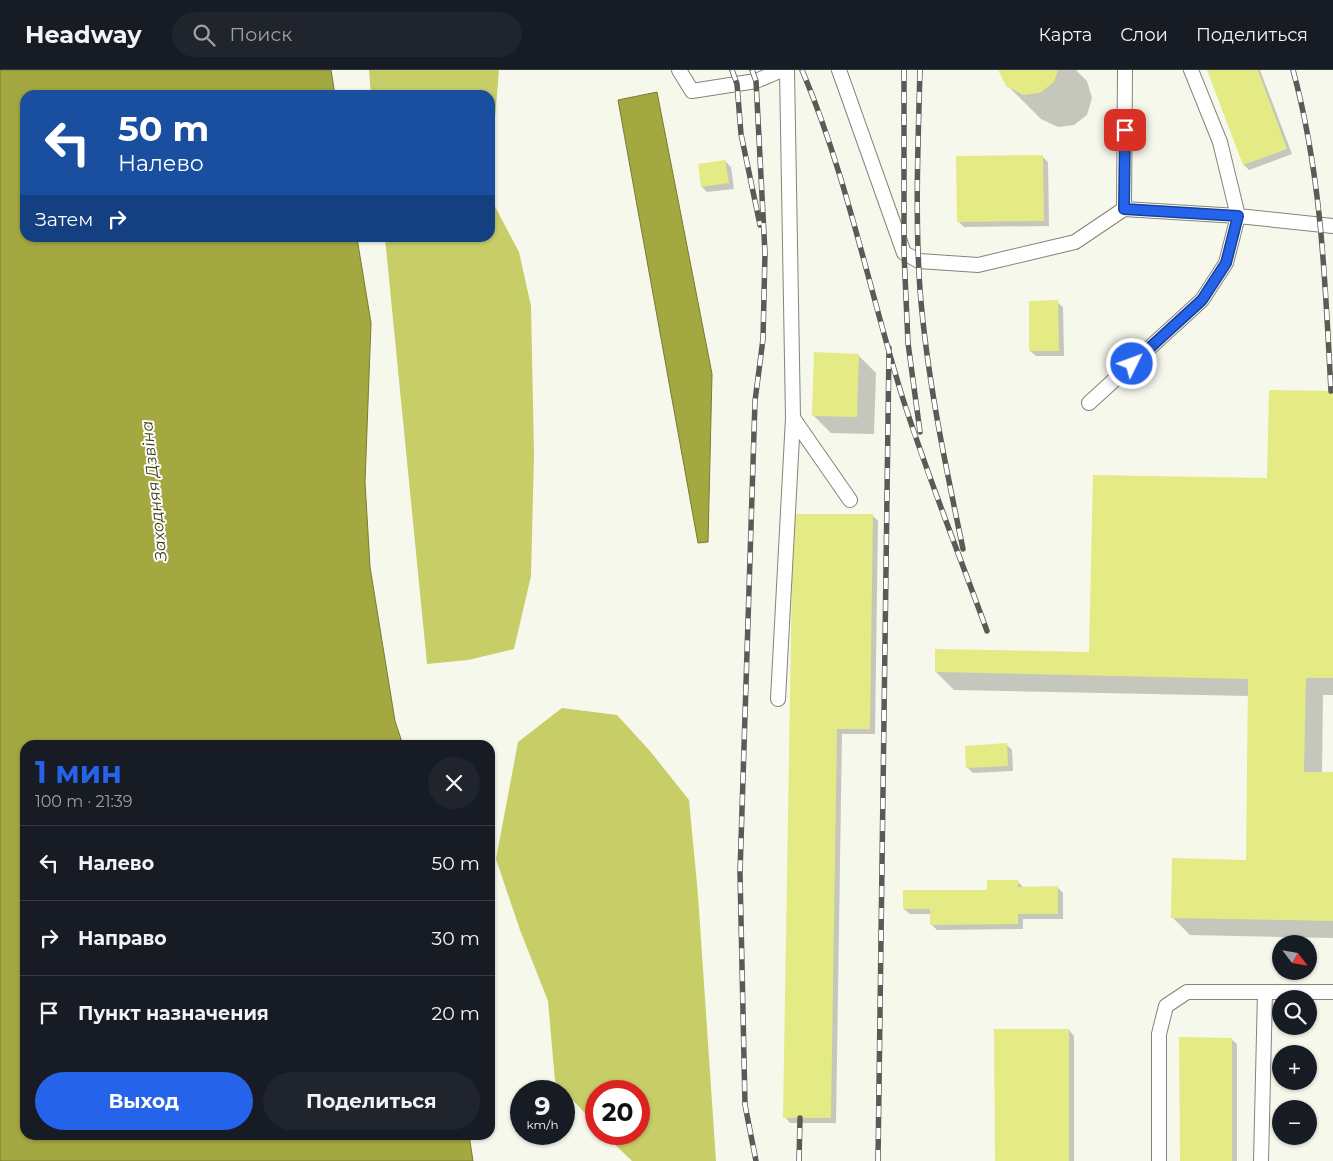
<!DOCTYPE html>
<html lang="ru">
<meta charset="utf-8">
<style>
:root{--surface:#171b24;--page:#20242c;--text:#f1f3f6;--muted:#9ea1a6;--line:#363941;--accent:#2563eb}
body{margin:0;font-family:Montserrat,sans-serif;background:var(--page);color:var(--text);height:100vh;display:flex;flex-direction:column;font-size:19px;white-space:nowrap}
*{box-sizing:border-box;margin:0}
p{font-size:16px;color:var(--muted)}
.icon{flex:none;width:28px;height:28px;fill:none;stroke:currentColor;stroke-width:2;stroke-linecap:round;stroke-linejoin:round}
.map{position:relative;flex:1;overflow:hidden}
.sheet{position:absolute;left:20px;top:670px;width:475px;height:400px;display:flex;flex-direction:column;background:var(--surface);border-radius:15px;box-shadow:0 1px 4px #0004}
.sheet>*{flex:none}
.top-card{position:absolute;left:20px;top:20px;width:475px;height:152px;border-radius:15px;box-shadow:0 1px 4px #0004;background:#1a4fa0;color:#fff;overflow:hidden}
.needle{width:32px;rotate:121deg}
.tools{position:absolute;left:1272px;top:865px;display:grid;gap:10px}
.tools a{display:grid;place-items:center;width:45px;height:45px;border-radius:50%;background:var(--surface);box-shadow:0 1px 4px #0004;font-size:25px}
.speed{position:absolute;left:510px;top:1010px;display:flex;gap:10px;font-size:25px;font-weight:700;text-align:center}
.speed>*{display:grid;place-content:center;width:65px;height:65px;border-radius:50%;background:var(--surface);box-shadow:0 1px 4px #0004;line-height:1}
.speed small{font-size:12px;font-weight:400}
.speed .limit{border:8px solid #d22;background:#fff;color:#111}
.pin{position:absolute;display:grid;place-items:center;width:42px;height:42px;color:#fff;margin:-21px;border-radius:10px;box-shadow:0 2px 8px #0006}
.me{position:absolute;width:55px;margin:-28px;rotate:48deg;stroke-linejoin:round;filter:drop-shadow(0 0 4px #0008)}
.turn{display:flex;align-items:center;gap:18px;height:105px;padding:0 15px;font-size:22px}
.turn .icon{width:65px;height:65px;stroke-width:2.5}
.turn b{display:block;font-size:35px;line-height:42px}
.then{display:flex;align-items:center;height:48px;padding:0 15px;background:#0003;gap:10px;font-size:19px}
.round{display:grid;place-items:center;flex:none;width:52px;height:52px;border-radius:26px;background:var(--page)}
.overview{display:flex;align-items:center;justify-content:space-between;height:85px;padding:0 15px}
h1{font-size:30px;font-weight:700;line-height:38px;color:var(--accent)}
.action{display:flex;gap:10px;margin-top:auto;padding:10px 15px}
.action a{flex:1;height:58px;border-radius:30px;background:var(--accent);color:#fff;font-size:20px;font-weight:700;line-height:58px;text-align:center}
.action a+a{background:var(--page);color:var(--text)}
ul{padding:0;list-style:none}
li{display:flex;align-items:center;gap:15px;height:75px;padding:0 15px;border-top:1px solid var(--line)}
li div{flex:1}
li b{display:block;font-size:19px}
li em{font-style:normal}
header{display:flex;align-items:center;gap:30px;box-sizing:border-box;height:70px;padding:0 25px;background:var(--surface);border-bottom:1px solid var(--line)}
header strong{font-size:24px}
nav{display:flex;gap:28px;margin-inline-start:auto;font-size:18px}
.search{width:350px;height:45px;background:var(--page);display:flex;align-items:center;gap:12px;box-sizing:border-box;padding:0 18px;border-radius:28px;color:var(--muted);font-size:19px}
.map>svg:first-child{display:block}
.forest{fill:#c7cd67}
.water{fill:#a3a840;stroke:#787c32}
.shadow{fill:#0003}
.building{fill:#e4ea84}
.lines{fill:none;stroke-linecap:round;stroke-linejoin:round}
.lane-casing{stroke:#838579;stroke-width:16}
.lane{stroke:#fff;stroke-width:14}
.rail-casing{stroke:#5b5b55;stroke-width:5.5}
.rail{stroke:#fff;stroke-width:4;stroke-dasharray:11;stroke-linecap:butt}
.route-casing{stroke:#184099;stroke-width:12}
.route{stroke:#2563eb;stroke-width:9}
.labels{text-anchor:middle;dominant-baseline:central;stroke-width:4;stroke-linejoin:round;paint-order:stroke}
.water-label{font-size:16px;font-style:italic;fill:#3d3f15;stroke:#fff}
</style>
<header>
<strong>Headway</strong>
<div class="search"><svg class="icon" aria-label="search" viewBox="0 0 24 24"><circle cx="10" cy="10" r="6"/><path d="M15 15l6 6"/></svg>Поиск</div>
<nav><a>Карта</a><a>Слои</a><a>Поделиться</a></nav>
</header>
<div class="map">
<svg width="1333" height="1091" viewBox="0 0 1333 1091">
<rect width="100%" height="100%" fill="#f7f8ec"/>
<path class="forest" d="M369,0H499L490,110V25H371Z
M490,127L519,182L531,236L534,384L531,506L514,579L468,590L427,594L385,168H490Z
M562,638L617,645L650,681L689,730L698,825L716,1091H632L604,1064H639V1021H596V1055L555,1011L548,931L520,860L496,789L518,672Z"/>
<path class="water" d="M0,0H331L335,25H25V168H357L371,253L365,412L370,497L395,651L403,675H25V1065H469L473,1091H0Z
M657,22L712,304L708,472L698,473L618,30Z"/>
<path class="shadow" d="M1000,0H1076L1087,11L1092,28L1087,45L1074,55L1058,57L1041,49L1007,15Z
M1209,0H1260L1292,84L1249,100L1244,95Z
M1043,87L1048,92L1049,156L964,157L958,151Z
M725,91L731,97L734,119L707,122L702,117Z
M1057,232L1063,237L1064,286H1036L1030,281Z
M858,285L876,303L874,364L831,363L813,345Z
M1333,322V625H1323L1322,703L1333,704V868L1190,865L1172,847L1247,791L1249,626L954,620L936,602L1090,583L1268,409Z
M794,445L873,446L878,451L875,664H842L836,1053H790L785,1047Z
M1006,674L1012,680L1013,701L973,703L967,697Z
M1017,811L1024,818L1057,817L1063,823V849H1023V859L937,860L931,854V844H910L904,839L988,821Z
M1069,960L1074,966V1091H996Z
M1231,969L1237,974V1091H1181Z"/>
<path class="building" d="M998,0H1058L1054,12L1040,23L1023,25L1006,16Z
M1207,0H1258L1287,79L1243,95Z
M1043,85L1044,151L957,152L956,86Z
M725,90L729,113L701,117L698,94Z
M1058,230L1059,281H1029V231Z
M814,282L859,284L857,347L812,346Z
M1269,320L1333,321V608H1306L1304,702H1333V851L1171,848L1172,788L1246,790L1248,609L935,602V579L1089,582L1093,405L1267,408Z
M793,444H873L870,659H837L831,1048H783Z
M1007,673L1008,696L966,698L965,676Z
M987,810H1018V817L1058,816V844H1018V854L930,855V839H903V820H987Z
M994,959H1069V1091H995Z
M1179,967L1232,968V1091H1180Z"/>
<g class="lines">
<defs>
<path id="lane" d="M679,0L692,21L756,11L782,0
M787,0L793,348L850,430
M839,0L904,183L919,191L978,195L1075,172L1124,139
M1125,0L1124,139L1238,146L1333,156
M1089,333L1202,230L1226,193L1238,146L1220,72L1191,0
M778,629L793,348
M1159,1091V964L1166,936L1187,922H1333
M1261,1091L1265,922"/>
</defs>
<use href="#lane" class="lane-casing"/>
<use href="#lane" class="lane"/>
<defs>
<path id="rail" d="M732,0L737,14L741,64L760,155
M752,0L756,11L765,183L763,269L755,331L740,803L745,1035L756,1091
M802,0C847,106 869,220 903,329C928,407 959,484 987,561
M904,0V183L908,273L920,362
M920,0C918,73 915,147 920,220C927,308 945,393 963,479
M1293,0C1322,107 1325,212 1331,321
M799,1091L800,1048
M878,1091L889,278"/>
</defs>
<use href="#rail" class="rail-casing"/>
<use href="#rail" class="rail"/>
</g>
<g class="lines">
<defs>
<path id="route" d="M1125,60L1124,139L1238,146L1226,193L1202,230L1132,294"/>
</defs>
<use href="#route" class="route-casing"/>
<use href="#route" class="route"/>
</g>
<g class="labels">
<g class="water-label">
<text transform="translate(154 421) rotate(-96)">Заходняя Дзвіна</text>
</g>
</g>
</svg>
<div class="tools">
<a><svg class="needle" viewBox="-14 -14 28 28"><path d="M0-13l5 13h-10z" fill="#e53935"/><path d="M0 13l5-13h-10z" fill="#9ea1a6"/></svg></a>
<a><svg class="icon" aria-label="search" viewBox="0 0 24 24"><circle cx="10" cy="10" r="6"/><path d="M15 15l6 6"/></svg></a>
<a>+</a>
<a>−</a>
</div>
<div class="speed"><div>9<small>km/h</small></div><div class="limit">20</div></div>
<div class="pin" style="left:1125px;top:60px;background:#d93025"><svg class="icon" aria-label="arrive" viewBox="0 0 24 24"><path d="M6 21V4h12l-3 4 3 4H6"/></svg></div>
<svg class="me" style="left:1132px;top:294px" viewBox="-20 -20 40 40"><circle r="17" fill="#2563eb" stroke="#fff" stroke-width="3"/><path d="M0-11L8 9 0 5-8 9z" fill="#fff"/></svg>
<div class="top-card">
<div class="turn"><svg class="icon" aria-label="left" viewBox="0 0 24 24"><path d="M17 20v-9H6M10 6l-5 5 5 5"/></svg><div><b>50 m</b>Налево</div></div>
<div class="then">Затем<svg class="icon" aria-label="right" viewBox="0 0 24 24"><path d="M7 20v-9h11M14 6l5 5-5 5"/></svg></div>
</div>
<section class="sheet">
<div class="overview"><div><h1>1 мин</h1><p>100 m · 21:39</p></div><a class="round"><svg class="icon" aria-label="close" viewBox="0 0 24 24"><path d="M6 6l12 12M18 6L6 18"/></svg></a></div>
<ul>
<li><svg class="icon" aria-label="left" viewBox="0 0 24 24"><path d="M17 20v-9H6M10 6l-5 5 5 5"/></svg><div><b>Налево</b></div><em>50 m</em></li>
<li><svg class="icon" aria-label="right" viewBox="0 0 24 24"><path d="M7 20v-9h11M14 6l5 5-5 5"/></svg><div><b>Направо</b></div><em>30 m</em></li>
<li><svg class="icon" aria-label="arrive" viewBox="0 0 24 24"><path d="M6 21V4h12l-3 4 3 4H6"/></svg><div><b>Пункт назначения</b></div><em>20 m</em></li>
</ul>
<div class="action"><a>Выход</a><a>Поделиться</a></div>
</section>
</div>
